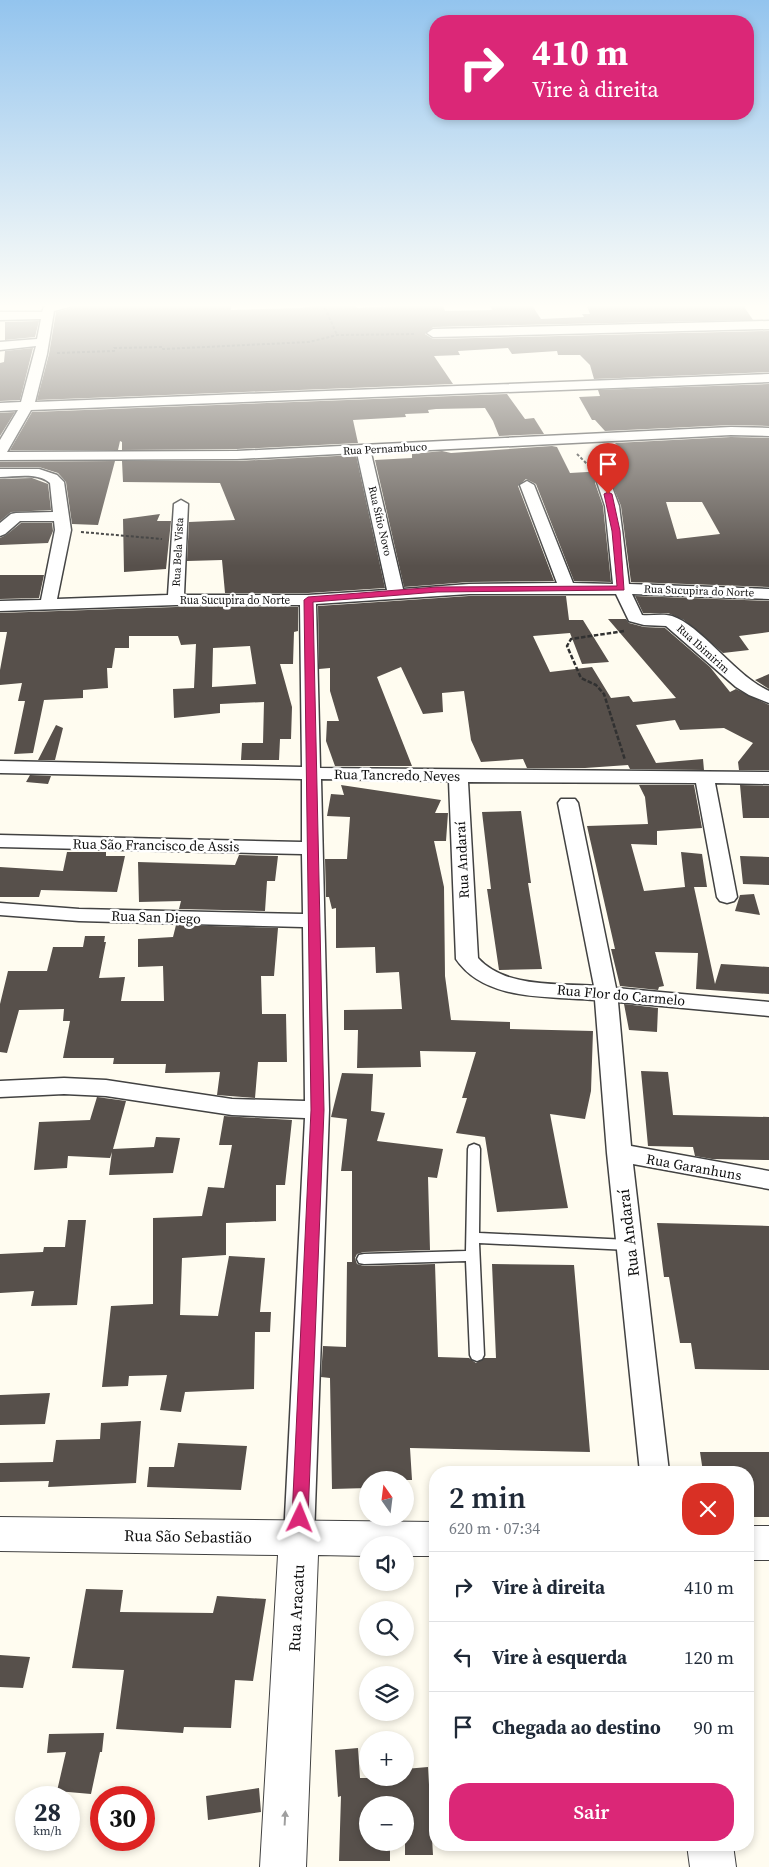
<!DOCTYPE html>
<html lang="pt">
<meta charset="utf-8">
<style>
:root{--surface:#fff;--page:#f2f2f3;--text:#1f2937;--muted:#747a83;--line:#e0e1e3;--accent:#db2777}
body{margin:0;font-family:"Source Serif 4",serif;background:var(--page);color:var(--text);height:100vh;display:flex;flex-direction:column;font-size:19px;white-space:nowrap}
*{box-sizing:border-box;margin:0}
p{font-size:16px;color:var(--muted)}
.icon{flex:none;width:28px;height:28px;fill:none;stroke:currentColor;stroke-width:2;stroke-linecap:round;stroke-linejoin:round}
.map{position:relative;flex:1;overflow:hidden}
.details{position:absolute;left:429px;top:1466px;width:325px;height:385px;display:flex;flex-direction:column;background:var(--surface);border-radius:20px;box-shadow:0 2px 8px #0003}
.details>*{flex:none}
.banner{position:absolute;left:429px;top:15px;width:325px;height:105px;border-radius:20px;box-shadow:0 2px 8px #0003;background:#db2777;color:#fff;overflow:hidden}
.needle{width:32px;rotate:346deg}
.controls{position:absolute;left:359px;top:1471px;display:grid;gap:10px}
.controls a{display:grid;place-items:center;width:55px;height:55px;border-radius:50%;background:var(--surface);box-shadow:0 2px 8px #0003;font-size:25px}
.speed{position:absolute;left:15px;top:1786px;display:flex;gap:10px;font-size:25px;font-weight:700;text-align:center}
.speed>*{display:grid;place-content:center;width:65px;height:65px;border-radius:50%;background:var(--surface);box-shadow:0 2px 8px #0003;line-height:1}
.speed small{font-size:12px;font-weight:400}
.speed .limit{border:8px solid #d22;background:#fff;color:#111}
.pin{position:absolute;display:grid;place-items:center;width:42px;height:42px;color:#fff;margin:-51px -21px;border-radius:50% 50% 50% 0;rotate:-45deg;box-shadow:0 0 5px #0007}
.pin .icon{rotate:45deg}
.me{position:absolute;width:55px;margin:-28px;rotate:2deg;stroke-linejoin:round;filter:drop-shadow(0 0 4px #0008)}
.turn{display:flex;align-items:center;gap:18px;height:105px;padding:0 20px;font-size:22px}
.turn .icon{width:65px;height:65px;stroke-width:2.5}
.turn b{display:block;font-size:35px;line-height:42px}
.round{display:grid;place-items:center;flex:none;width:52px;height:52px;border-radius:20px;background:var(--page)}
.headline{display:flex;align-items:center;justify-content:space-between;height:85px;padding:0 20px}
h1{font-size:30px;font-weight:600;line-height:38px}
.cta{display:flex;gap:10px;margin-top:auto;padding:10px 20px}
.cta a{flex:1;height:58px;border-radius:20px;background:var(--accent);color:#fff;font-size:20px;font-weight:600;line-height:58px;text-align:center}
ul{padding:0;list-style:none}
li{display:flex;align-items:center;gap:15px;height:70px;padding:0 20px;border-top:1px solid var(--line)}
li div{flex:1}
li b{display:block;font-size:19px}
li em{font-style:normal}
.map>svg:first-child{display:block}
.building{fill:#57504b;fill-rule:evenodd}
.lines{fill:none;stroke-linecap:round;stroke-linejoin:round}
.service-casing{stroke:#424242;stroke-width:3}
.minor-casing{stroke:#424242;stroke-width:3}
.tertiary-casing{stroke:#424242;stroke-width:2}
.path-far1{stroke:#313131;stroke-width:2;stroke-dasharray:3 2;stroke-linecap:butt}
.path{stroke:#313131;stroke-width:2.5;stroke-dasharray:4.5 2;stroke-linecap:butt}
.service{fill:#fff;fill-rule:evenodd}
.minor{fill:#fff;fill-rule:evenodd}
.tertiary{fill:#fff;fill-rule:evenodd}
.oneway{fill:#9f9f9f}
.route{fill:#db2777;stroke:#8e194d}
.labels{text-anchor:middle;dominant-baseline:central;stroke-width:5;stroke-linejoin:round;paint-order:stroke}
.far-street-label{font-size:11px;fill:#0f0f0f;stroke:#fff}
.street-label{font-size:14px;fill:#0f0f0f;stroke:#fff}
.near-street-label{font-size:16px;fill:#0f0f0f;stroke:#fff}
</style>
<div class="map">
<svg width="769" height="1867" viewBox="0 0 769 1867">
<rect width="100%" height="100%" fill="#fffcf0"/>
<path class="building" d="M231,304V310L300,308L333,304H355L357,308L442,304L445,311L492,310L489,304H531L541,319L584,317L582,314H590L587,306L743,305L753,320L433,327L425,334L433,339L769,331V372L594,379L590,365L580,355H558L557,351L512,354L508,348L458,351L460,355L434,356L453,384L37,400L49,354L56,312L86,304Z
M39,321L35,337L5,340V322Z
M33,348L20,400L0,401V363L4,362L5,351Z
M769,384V426L731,425L605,431L595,420H592L579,397L600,396L598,390Z
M507,394L525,419L534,418L544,434L499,436L493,421L485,408L436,409L428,410L429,413L405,414L406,417L353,420L358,443L237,449L122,450V442L120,441L118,450H10L32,412Z
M15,412L0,436V413Z
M731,437L769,438V587L631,582L621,506L609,477H599L595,483L603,506L611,582L574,581L536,484L526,479L518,486L554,581L469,582L404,587L375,460L412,458V454L442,451L451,453L552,446L557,447L570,473L621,470L618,466L621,465L616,457L627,456L615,443ZM666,502H702L720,534L677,539Z
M356,455L385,588L308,593H225L222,560L187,561L189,522L235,520L220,483L123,482L122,461H237Z
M115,461L98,525L72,524L66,482L58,473L39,467H0V462Z
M32,478L48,484L51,510L11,512L0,521V479Z
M160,514L157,521H171L166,569L124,572L123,519Z
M21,523H52L53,531L48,543L0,545V538L6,535Z
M0,575H44L39,598L0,599Z
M469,596H566L569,620H583L609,662L582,664L570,633L533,636L550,672L592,667L611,698L629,696L633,702L676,698L608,619H626L629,623L644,627L665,628L710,667L730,692L736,689L769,705V770H739L738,762L753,743L724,728L680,730L675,720L636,725L656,763L703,759L704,770L630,769L628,765L585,768H527L523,759L481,762L471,740L464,691L442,693L443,712L423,714L401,667L377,677L412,766H335L326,741L327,721H339L330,691V668L319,669L318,606Z
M635,596L769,601V632L739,636L749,650L723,653L684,620L668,613H643Z
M176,607H298V631L294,632L293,664H280L292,707L291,739H280L279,760H241L242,743H263L264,702L220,704V713L174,718L173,689L194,688L196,644L181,645L178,636H129V648H115L112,668H107L108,688L83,690V698L44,700L33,753L14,754L25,701H18L22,683L0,685V670L7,632H0V613ZM250,646L256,684L212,687L213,648Z
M769,674V689L755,680Z
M56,725L63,728L55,760H38Z
M30,775L51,776L48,784L26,782Z
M341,785L441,800L435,813H448L446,841H434L444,887L445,976L451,1020L510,1022V1029L593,1031L591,1091L585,1119L550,1114L568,1208L497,1212L485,1137L456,1133L467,1098H462L476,1052L420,1051L421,1067L357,1068L358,1030H344V1010L402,1009L399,972L376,973L375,947L336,948V908L332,909L329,897H326L325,859H347L350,817L327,816L331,794L344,795Z
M639,785H694L702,828L657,831V845L631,844L644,891L685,887L681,852L702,854L707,887H694L715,984L721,964L769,967V994L696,989L698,953L655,952L664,986L659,987L658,990L620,986L611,949H615L587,826L648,824L645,797Z
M740,785L769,786V818H743Z
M521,811L531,883H528L542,969L499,970L487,889H491L482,812Z
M67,852H106V856H125L117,892L41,890L39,897H0V867L63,871Z
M239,855L278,856L275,881H267L265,911L179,909L181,901L139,902L138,862L235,865Z
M740,856L769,857V885L743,884Z
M754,894L760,915L735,911L740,895Z
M176,925L278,928L274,976H261L262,1014H286L287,1062H258L255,1098L217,1095L220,1072L165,1073L166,1064H113L114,1058H63L70,1021H63L64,1009L19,1010L7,1053L0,1052V1004L8,971H47L53,947H83L85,936H105L104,942H106L99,978L125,977L121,1001H164L163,966L138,967V939L173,937Z
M624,1004L658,1008L657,1032L629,1030Z
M641,1071L668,1072L673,1115L769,1117V1160L712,1159L695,1156L693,1147L648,1146Z
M342,1073L373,1074L371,1111L385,1113L377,1141L443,1149L437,1178L428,1177L430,1250L364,1252L357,1254L355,1258L357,1264L364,1266L435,1264L438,1357L469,1358L476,1363L484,1358H496L492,1264L574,1265L590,1452L410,1448L412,1480H368V1488L332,1489L330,1378L321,1377L323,1346L346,1347L347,1262H352V1171H341L347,1119L331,1117Z
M97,1097L126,1101L113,1149L154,1147L156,1137L180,1138L173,1173L109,1175L112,1152L110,1158L68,1156L67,1168L34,1170L39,1122L90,1120Z
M224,1116L292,1120L285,1185H276V1221L226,1223V1255L182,1258L180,1315L218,1316L229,1256L265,1258L260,1312H271L270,1332H255L254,1389L185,1392L181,1412L160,1410L167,1375L129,1376L128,1386L102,1387L111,1306L153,1304V1218L202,1216L208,1187L224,1188L232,1145H219Z
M68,1220H86L77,1305L31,1306L34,1291L0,1293V1254L43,1252L44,1247H65Z
M657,1223L769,1226V1370L695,1369L691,1343H680L669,1277H664Z
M50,1393L45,1424L0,1425V1395Z
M141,1421L136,1483L48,1487L49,1481L0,1482V1463L53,1462L56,1440L100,1439L101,1423Z
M178,1443L247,1446L241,1490L147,1487L149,1467H174Z
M700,1452H769V1517H748V1472H703Z
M86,1589L123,1590L120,1612L213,1613L217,1596L266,1599L253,1681L235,1680L231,1728L184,1727L183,1733L116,1729L124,1670L72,1668Z
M0,1655L30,1657L23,1688L0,1687Z
M104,1733L102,1752H100L91,1794L57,1791L66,1752L47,1753L49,1734Z
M358,1748L360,1778H405V1769L428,1767L433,1855H405V1805H368V1842H390V1861H339L341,1796L338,1797L335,1750Z
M259,1788L261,1812L208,1820L206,1796Z"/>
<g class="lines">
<defs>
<path id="service" d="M474,1144L479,1146L480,1149L479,1233L629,1240L634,1241L636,1245L634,1249L629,1250L479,1243L484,1355L482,1359L477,1361L472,1359L470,1355L466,1261L364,1264L359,1263L357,1259L359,1255L364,1254L466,1251L468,1149L469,1146Z"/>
<path id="minor" d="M49,304H80L54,311L47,354L35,402L769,374V382L31,410L7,452L237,451L731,427L769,428V436L731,435L371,453L403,589L469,584L557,583L520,485L527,481L534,485L573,583L613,584L605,506L597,482L599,479H609L619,506L629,584L769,589V599L632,594L642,615C652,616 662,613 672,616C702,626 734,675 769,691V703L749,695L736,687L666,626L644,625L629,621L616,594H469L316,604L320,768L769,772V784L715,783L737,897L734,901L727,903L720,901L717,897L696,783L468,782L478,958C505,988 556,983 594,986L558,803L561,799H575L578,803L616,988L769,1002V1016L618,1002L631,1146L769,1171V1189L633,1164L669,1472H640L607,1153L595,1000C550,996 485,1002 456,959L449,781L321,779L329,1110L314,1537L310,1546L299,1550L288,1546L284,1537L305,1118L232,1115L106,1096L64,1094L0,1097V1081L64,1078L106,1080L232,1099L305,1101L303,927L79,921L0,915V903L79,909L303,914L302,854L0,847V835L302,842V779L0,773V761L302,767L300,605H176L0,611V601L41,600L55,530L54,521H20L5,534L0,536V523L11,514L16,513L53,512L50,483C37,472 16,477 0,477V469H39L57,475L64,482L71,530L57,599L168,595L174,504L181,500L188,504L184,595H308L387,590L357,453L237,459L0,460V440L18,410L0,411V403L21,402L36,346L0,350V342L37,339L41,319L0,320V312H42L44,307Z
M769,321V329L433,337L427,333L433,329Z"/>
<path id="tertiary" d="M0,1517L435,1522V1556H405V1545H368V1556L318,1555L306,1867H260L278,1555L0,1551Z
M748,1526H769V1560H748Z
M687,1845H733L736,1867H690Z"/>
</defs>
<use href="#service" class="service-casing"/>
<use href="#minor" class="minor-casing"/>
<use href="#tertiary" class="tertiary-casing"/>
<path class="path-far1" d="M325,308L337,335
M57,353L114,351V348L163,347V349L309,342L337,335L416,334
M577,454L594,471
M81,532L162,539"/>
<path class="path" d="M624,631L571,639L567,646L581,678L596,685L604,694L625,760"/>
<use href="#service" class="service"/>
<use href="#minor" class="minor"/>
<use href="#tertiary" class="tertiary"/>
</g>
<defs><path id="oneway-solid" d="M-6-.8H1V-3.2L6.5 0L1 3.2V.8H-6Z" transform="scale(1.25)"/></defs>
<use class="oneway" href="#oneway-solid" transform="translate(285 1818) rotate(-87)"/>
<linearGradient id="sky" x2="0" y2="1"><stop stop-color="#93c4ee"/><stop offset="0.54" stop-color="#fffef8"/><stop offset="1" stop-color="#fffef8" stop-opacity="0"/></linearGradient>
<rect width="769" height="566" fill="url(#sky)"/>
<path class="route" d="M608,492L612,494L620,531L624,590L437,592L313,602L324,1110L308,1518L306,1523L300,1525L294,1523L292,1518L311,1110L304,600L308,597L437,587L617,586L612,531L604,494Z"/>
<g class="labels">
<g class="far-street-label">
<text transform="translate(385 449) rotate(-3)">Rua Pernambuco</text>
<text transform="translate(380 521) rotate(77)">Rua Sítio Novo</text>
<text transform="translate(178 552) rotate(-87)">Rua Bela Vista</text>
<text transform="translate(699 591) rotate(2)">Rua Sucupira do Norte</text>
<text x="235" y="600">Rua Sucupira do Norte</text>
<text transform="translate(703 649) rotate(42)">Rua Ibimirim</text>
</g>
<g class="street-label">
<text transform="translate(397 775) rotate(1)">Rua Tancredo Neves</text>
<text transform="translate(156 845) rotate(1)">Rua São Francisco de Assis</text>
<text transform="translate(462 860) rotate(-93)">Rua Andaraí</text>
<text transform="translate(156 917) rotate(2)">Rua San Diego</text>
<text transform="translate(621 995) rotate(5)">Rua Flor do Carmelo</text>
<text transform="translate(694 1167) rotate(10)">Rua Garanhuns</text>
</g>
<g class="near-street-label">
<text transform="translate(628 1233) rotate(-97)">Rua Andaraí</text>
<text transform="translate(188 1536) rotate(1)">Rua São Sebastião</text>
<text transform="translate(296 1608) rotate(-87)">Rua Aracatu</text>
</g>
</g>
</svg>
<div class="controls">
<a><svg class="needle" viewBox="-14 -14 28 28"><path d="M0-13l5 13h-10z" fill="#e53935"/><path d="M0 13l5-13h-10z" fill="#747a83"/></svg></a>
<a><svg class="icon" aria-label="sound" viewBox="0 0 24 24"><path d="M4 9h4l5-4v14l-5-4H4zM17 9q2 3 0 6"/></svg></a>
<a><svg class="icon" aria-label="search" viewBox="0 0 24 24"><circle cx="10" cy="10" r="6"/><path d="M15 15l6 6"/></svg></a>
<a><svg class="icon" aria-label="layers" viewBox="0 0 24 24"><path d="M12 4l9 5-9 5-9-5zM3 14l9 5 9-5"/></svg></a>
<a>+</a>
<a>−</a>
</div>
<div class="speed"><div>28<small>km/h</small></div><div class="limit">30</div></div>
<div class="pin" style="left:608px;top:494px;background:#d93025"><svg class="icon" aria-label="arrive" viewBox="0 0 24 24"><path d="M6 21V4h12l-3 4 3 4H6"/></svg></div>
<svg class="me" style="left:300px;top:1518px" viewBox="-20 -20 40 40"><path d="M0-17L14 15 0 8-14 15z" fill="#db2777" stroke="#fff" stroke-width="4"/></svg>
<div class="banner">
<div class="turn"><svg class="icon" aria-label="right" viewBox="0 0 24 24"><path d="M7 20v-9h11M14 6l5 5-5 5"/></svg><div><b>410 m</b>Vire à direita</div></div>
</div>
<section class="details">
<div class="headline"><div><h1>2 min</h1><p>620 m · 07:34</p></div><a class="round" style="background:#d93025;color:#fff"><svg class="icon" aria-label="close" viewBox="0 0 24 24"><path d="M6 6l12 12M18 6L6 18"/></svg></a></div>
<ul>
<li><svg class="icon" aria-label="right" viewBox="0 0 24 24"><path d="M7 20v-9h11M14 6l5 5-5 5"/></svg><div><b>Vire à direita</b></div><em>410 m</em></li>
<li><svg class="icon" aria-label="left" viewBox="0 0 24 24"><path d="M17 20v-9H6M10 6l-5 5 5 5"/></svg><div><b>Vire à esquerda</b></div><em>120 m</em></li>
<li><svg class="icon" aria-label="arrive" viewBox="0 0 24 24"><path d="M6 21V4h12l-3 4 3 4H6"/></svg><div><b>Chegada ao destino</b></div><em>90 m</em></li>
</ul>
<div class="cta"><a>Sair</a></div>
</section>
</div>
